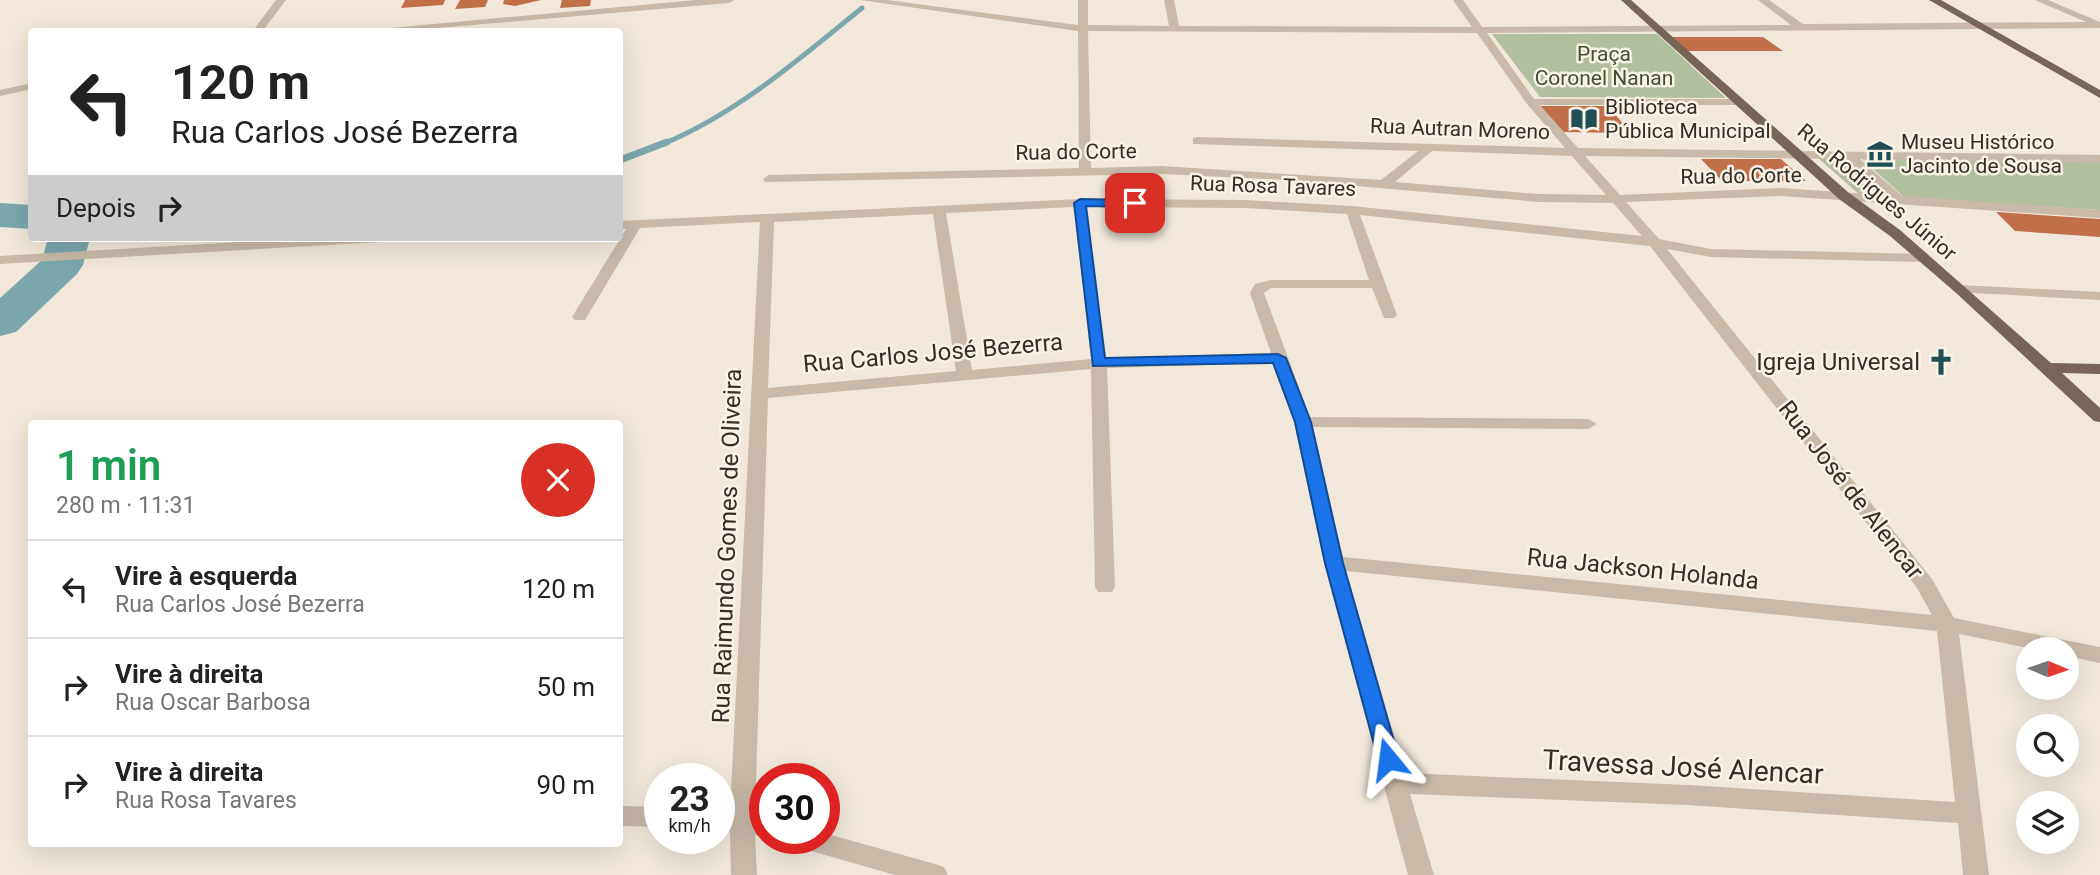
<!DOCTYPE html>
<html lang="pt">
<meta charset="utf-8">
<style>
:root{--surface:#fff;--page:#f2f2f2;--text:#222;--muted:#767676;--line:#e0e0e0}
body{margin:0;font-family:Roboto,sans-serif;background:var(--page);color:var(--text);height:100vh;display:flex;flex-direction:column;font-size:26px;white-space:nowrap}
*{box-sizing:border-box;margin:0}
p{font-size:23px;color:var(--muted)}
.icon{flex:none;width:38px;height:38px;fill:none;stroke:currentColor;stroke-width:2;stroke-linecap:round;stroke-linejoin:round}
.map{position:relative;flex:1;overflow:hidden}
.details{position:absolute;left:28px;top:420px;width:595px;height:427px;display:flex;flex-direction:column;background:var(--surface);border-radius:7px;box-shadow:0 7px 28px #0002}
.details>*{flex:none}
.guide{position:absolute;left:28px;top:28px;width:595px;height:214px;border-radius:7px;box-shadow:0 7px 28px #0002;background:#fff;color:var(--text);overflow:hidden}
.needle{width:46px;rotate:92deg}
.tools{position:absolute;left:2016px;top:637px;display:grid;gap:14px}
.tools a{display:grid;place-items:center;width:63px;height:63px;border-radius:50%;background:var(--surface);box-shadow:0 7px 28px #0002;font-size:35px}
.speed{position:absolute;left:644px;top:763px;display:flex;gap:14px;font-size:35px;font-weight:700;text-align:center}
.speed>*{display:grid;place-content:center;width:91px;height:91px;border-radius:50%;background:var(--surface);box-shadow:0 7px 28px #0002;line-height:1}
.speed small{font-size:18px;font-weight:400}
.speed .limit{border:10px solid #d22;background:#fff;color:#111}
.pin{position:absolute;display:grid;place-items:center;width:60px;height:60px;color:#fff;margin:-30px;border-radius:14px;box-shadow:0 4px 10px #0006}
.me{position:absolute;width:77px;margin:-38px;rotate:344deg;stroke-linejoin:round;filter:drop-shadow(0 0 5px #0008)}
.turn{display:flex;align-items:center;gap:24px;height:147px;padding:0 28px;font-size:32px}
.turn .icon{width:91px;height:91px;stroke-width:2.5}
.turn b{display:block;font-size:49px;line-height:60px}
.then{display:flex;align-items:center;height:66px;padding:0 28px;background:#0003;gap:14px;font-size:26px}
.round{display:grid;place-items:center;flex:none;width:74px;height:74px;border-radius:37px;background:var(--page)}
.headline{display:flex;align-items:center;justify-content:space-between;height:119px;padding:0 28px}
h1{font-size:42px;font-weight:600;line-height:52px;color:#1e9e55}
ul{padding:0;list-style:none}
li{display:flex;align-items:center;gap:21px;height:98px;padding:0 28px;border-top:2px solid var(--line)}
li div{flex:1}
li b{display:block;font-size:26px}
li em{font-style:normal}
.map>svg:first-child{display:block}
.green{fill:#b1bf9c}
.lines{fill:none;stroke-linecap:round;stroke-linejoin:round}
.stream-far1{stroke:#7ba7ad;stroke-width:5}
.stream{stroke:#7ba7ad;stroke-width:7}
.river{fill:#7ba7ad;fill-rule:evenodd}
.building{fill:#c16f49}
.minor{fill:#c8b9a8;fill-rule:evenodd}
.major{fill:#776559;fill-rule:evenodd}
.route{fill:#1a73e8;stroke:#114b97;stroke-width:2}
.labels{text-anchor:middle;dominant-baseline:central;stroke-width:5;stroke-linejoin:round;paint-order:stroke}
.far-park-label{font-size:21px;fill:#42522d;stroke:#f9f2e7}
.far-poi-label{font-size:21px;fill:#352d28;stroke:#f9f2e7;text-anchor:start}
.far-street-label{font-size:21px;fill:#352d28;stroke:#f9f2e7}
.street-label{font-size:24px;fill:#352d28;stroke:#f9f2e7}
.poi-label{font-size:24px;fill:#352d28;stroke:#f9f2e7;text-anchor:end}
.near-street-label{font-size:28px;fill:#352d28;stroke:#f9f2e7}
</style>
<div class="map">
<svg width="2100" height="875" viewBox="0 0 2100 875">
<rect width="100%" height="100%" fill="#f1e8db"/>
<path class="green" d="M1492,34H1657L1726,98L1540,97Z
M1818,158H1842L1885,196L1860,195Z
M1861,158L2100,162V210L1905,198Z"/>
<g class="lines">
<path class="stream-far1" d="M663,144C738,113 800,58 862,8"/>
<path class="stream" d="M620,160L667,142"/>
<path class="river" d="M0,203L32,205V229L0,227Z
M48,238H90L83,265L77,274L16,332L0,336V298L42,260Z"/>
</g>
<path class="building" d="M405,0H445L443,5L401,8Z
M460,0H488L485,7L455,9Z
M504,0H541L515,6L503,4Z
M562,0H591L590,6L560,8Z
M1670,37H1763L1783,51H1687Z
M1538,106H1608L1631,133L1558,132Z
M1701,159H1781L1806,181H1722Z
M1996,212L2100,219V237L2015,231Z"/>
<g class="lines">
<path class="minor" d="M276,0H286L262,32H252Z
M696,0H734L729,3L392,32H347Z
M860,0H887L1078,25V0H1088V25L1169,26L1164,0H1174L1179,26L1472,27L1453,0H1463L1482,27L1791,25L1758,0H1769L1803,24L2086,22L2035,0H2048L2100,22V28L1487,33L1534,99H1739L1745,102L1739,105H1540L1578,148L2100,155V163L1860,159L1902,196L2100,210V218L1781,196L1626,202L1659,239L1711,249L1923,254L1930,258L1923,262L1711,257L1667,249L1932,579L1954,618L2100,647V663L2067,656V649H2033L1959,634L1989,875H1963L1958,823L1688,805L1410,794L1434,875H1408L1324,563L1294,422L1274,363L1107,368L1115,587L1112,592H1098L1095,587L1091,369L768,398L755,814L765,816V838L755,835L757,875H731L730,831H719V810H730L760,222L640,228L585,320H575L572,317L626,229H620V221L1080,199L1245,200L1352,206L1642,236L1613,203L1539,202L1287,180L1161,174L765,182L763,179L769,175L1079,168L1078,31ZM1088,31L1477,33L1527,104L1565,148L1197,137L1193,138V144L1418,151L1381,180L1161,166L1091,168ZM1432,151L1572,156L1606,195L1539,194L1395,182ZM1585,156L1846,159L1885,195L1781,188L1620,195ZM1074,207L1091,359L972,370L946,213ZM1087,207L1245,208L1347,214L1369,280H1271L1255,284L1250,293L1271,353L1106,358ZM933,214L956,371L768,388L774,222ZM1360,215L1650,246L1917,588L1932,615L1343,557L1313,427L1588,429L1597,424L1588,419L1310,417L1264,293L1271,288H1372L1384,318H1394L1397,315ZM1346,571L1937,631L1955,802L1688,785L1405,773Z
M32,83V89L0,96V90Z
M309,238H388L381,242L0,264V256Z
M1960,285L2100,292V300L1955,292L1953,289Z
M620,806L660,807V827L620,826Z
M824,833L935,864L944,867L948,875H895L804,849L795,846L792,838H824Z"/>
<path class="major" d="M1621,0H1631L1849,193L1900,230L2051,363L2100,364V374L2062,373L2100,408V422L2094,421L1955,292L1890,236L1839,199Z
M1929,0H1941L2100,90V98Z"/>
</g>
<path class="route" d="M1080,199L1135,200L1141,203L1135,207L1086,206L1105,358L1278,354L1286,358L1311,422L1343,563L1399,759L1396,765L1388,767L1381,765L1378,759L1325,563L1295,422L1273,363L1093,366L1074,203Z"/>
<defs>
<symbol id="library-bare" viewBox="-9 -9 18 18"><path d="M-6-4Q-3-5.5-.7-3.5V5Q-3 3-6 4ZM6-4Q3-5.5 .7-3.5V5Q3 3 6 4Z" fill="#1f4e55" stroke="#f9f2e7" stroke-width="2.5" paint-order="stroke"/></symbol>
<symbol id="museum-bare" viewBox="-9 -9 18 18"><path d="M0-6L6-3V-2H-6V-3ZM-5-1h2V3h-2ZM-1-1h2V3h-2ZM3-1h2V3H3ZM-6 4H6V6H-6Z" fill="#1f4e55" stroke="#f9f2e7" stroke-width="2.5" paint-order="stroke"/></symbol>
<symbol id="church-bare" viewBox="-9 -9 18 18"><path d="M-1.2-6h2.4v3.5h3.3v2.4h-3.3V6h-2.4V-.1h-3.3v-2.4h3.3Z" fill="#1f4e55" stroke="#f9f2e7" stroke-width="2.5" paint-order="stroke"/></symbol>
</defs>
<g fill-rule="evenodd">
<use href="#library-bare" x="1565" y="100" width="38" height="38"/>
<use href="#museum-bare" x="1861" y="135" width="38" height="38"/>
<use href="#church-bare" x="1922" y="343" width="38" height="38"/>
</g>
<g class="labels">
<g class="far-park-label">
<text x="1604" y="54">Praça<tspan x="1604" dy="24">Coronel Nanan</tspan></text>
</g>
<g class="far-poi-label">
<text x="1605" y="107">Biblioteca<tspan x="1605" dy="24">Pública Municipal</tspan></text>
<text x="1901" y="142">Museu Histórico<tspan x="1901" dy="24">Jacinto de Sousa</tspan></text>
</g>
<g class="far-street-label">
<text transform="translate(1460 129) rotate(2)">Rua Autran Moreno</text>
<text transform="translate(1076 152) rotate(-1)">Rua do Corte</text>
<text transform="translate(1741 176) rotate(-1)">Rua do Corte</text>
<text transform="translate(1273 186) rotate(2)">Rua Rosa Tavares</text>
<text transform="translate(1877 192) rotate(40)">Rua Rodrigues Júnior</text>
</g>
<g class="street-label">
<text transform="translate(933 353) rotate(-5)">Rua Carlos José Bezerra</text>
<text transform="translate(1851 490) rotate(52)">Rua José de Alencar</text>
<text transform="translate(727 546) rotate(-88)">Rua Raimundo Gomes de Oliveira</text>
<text transform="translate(1643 569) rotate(6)">Rua Jackson Holanda</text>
</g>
<g class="poi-label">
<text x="1920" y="362">Igreja Universal</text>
</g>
<g class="near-street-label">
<text transform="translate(1683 767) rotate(3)">Travessa José Alencar</text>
</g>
</g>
</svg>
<div class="tools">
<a><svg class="needle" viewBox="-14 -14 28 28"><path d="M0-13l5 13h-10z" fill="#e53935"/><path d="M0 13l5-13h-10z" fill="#767676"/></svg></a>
<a><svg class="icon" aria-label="search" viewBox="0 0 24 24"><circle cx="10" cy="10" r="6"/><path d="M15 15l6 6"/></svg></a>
<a><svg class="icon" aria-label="layers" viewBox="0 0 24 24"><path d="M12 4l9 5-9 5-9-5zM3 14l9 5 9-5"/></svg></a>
</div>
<div class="speed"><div>23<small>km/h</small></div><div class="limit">30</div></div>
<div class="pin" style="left:1135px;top:203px;background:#d93025"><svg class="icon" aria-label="arrive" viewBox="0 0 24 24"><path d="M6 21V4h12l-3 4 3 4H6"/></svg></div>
<svg class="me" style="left:1388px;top:759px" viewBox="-20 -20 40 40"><path d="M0-17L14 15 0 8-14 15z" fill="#1a73e8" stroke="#fff" stroke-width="4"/></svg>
<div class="guide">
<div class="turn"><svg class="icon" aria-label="left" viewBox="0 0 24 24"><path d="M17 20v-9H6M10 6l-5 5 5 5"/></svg><div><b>120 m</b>Rua Carlos José Bezerra</div></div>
<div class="then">Depois<svg class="icon" aria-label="right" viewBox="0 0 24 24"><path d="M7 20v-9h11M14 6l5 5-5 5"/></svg></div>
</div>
<section class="details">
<div class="headline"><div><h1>1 min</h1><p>280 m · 11:31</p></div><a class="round" style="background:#d93025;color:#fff"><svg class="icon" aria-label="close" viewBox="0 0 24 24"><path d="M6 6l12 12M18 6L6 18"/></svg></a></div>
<ul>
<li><svg class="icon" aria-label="left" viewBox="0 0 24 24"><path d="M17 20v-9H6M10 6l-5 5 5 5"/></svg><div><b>Vire à esquerda</b><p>Rua Carlos José Bezerra</p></div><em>120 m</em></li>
<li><svg class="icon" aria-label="right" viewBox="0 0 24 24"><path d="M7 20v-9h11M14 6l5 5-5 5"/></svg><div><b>Vire à direita</b><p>Rua Oscar Barbosa</p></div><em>50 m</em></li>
<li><svg class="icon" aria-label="right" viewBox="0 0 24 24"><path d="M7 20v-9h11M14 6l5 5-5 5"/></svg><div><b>Vire à direita</b><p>Rua Rosa Tavares</p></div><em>90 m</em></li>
</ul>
</section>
</div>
